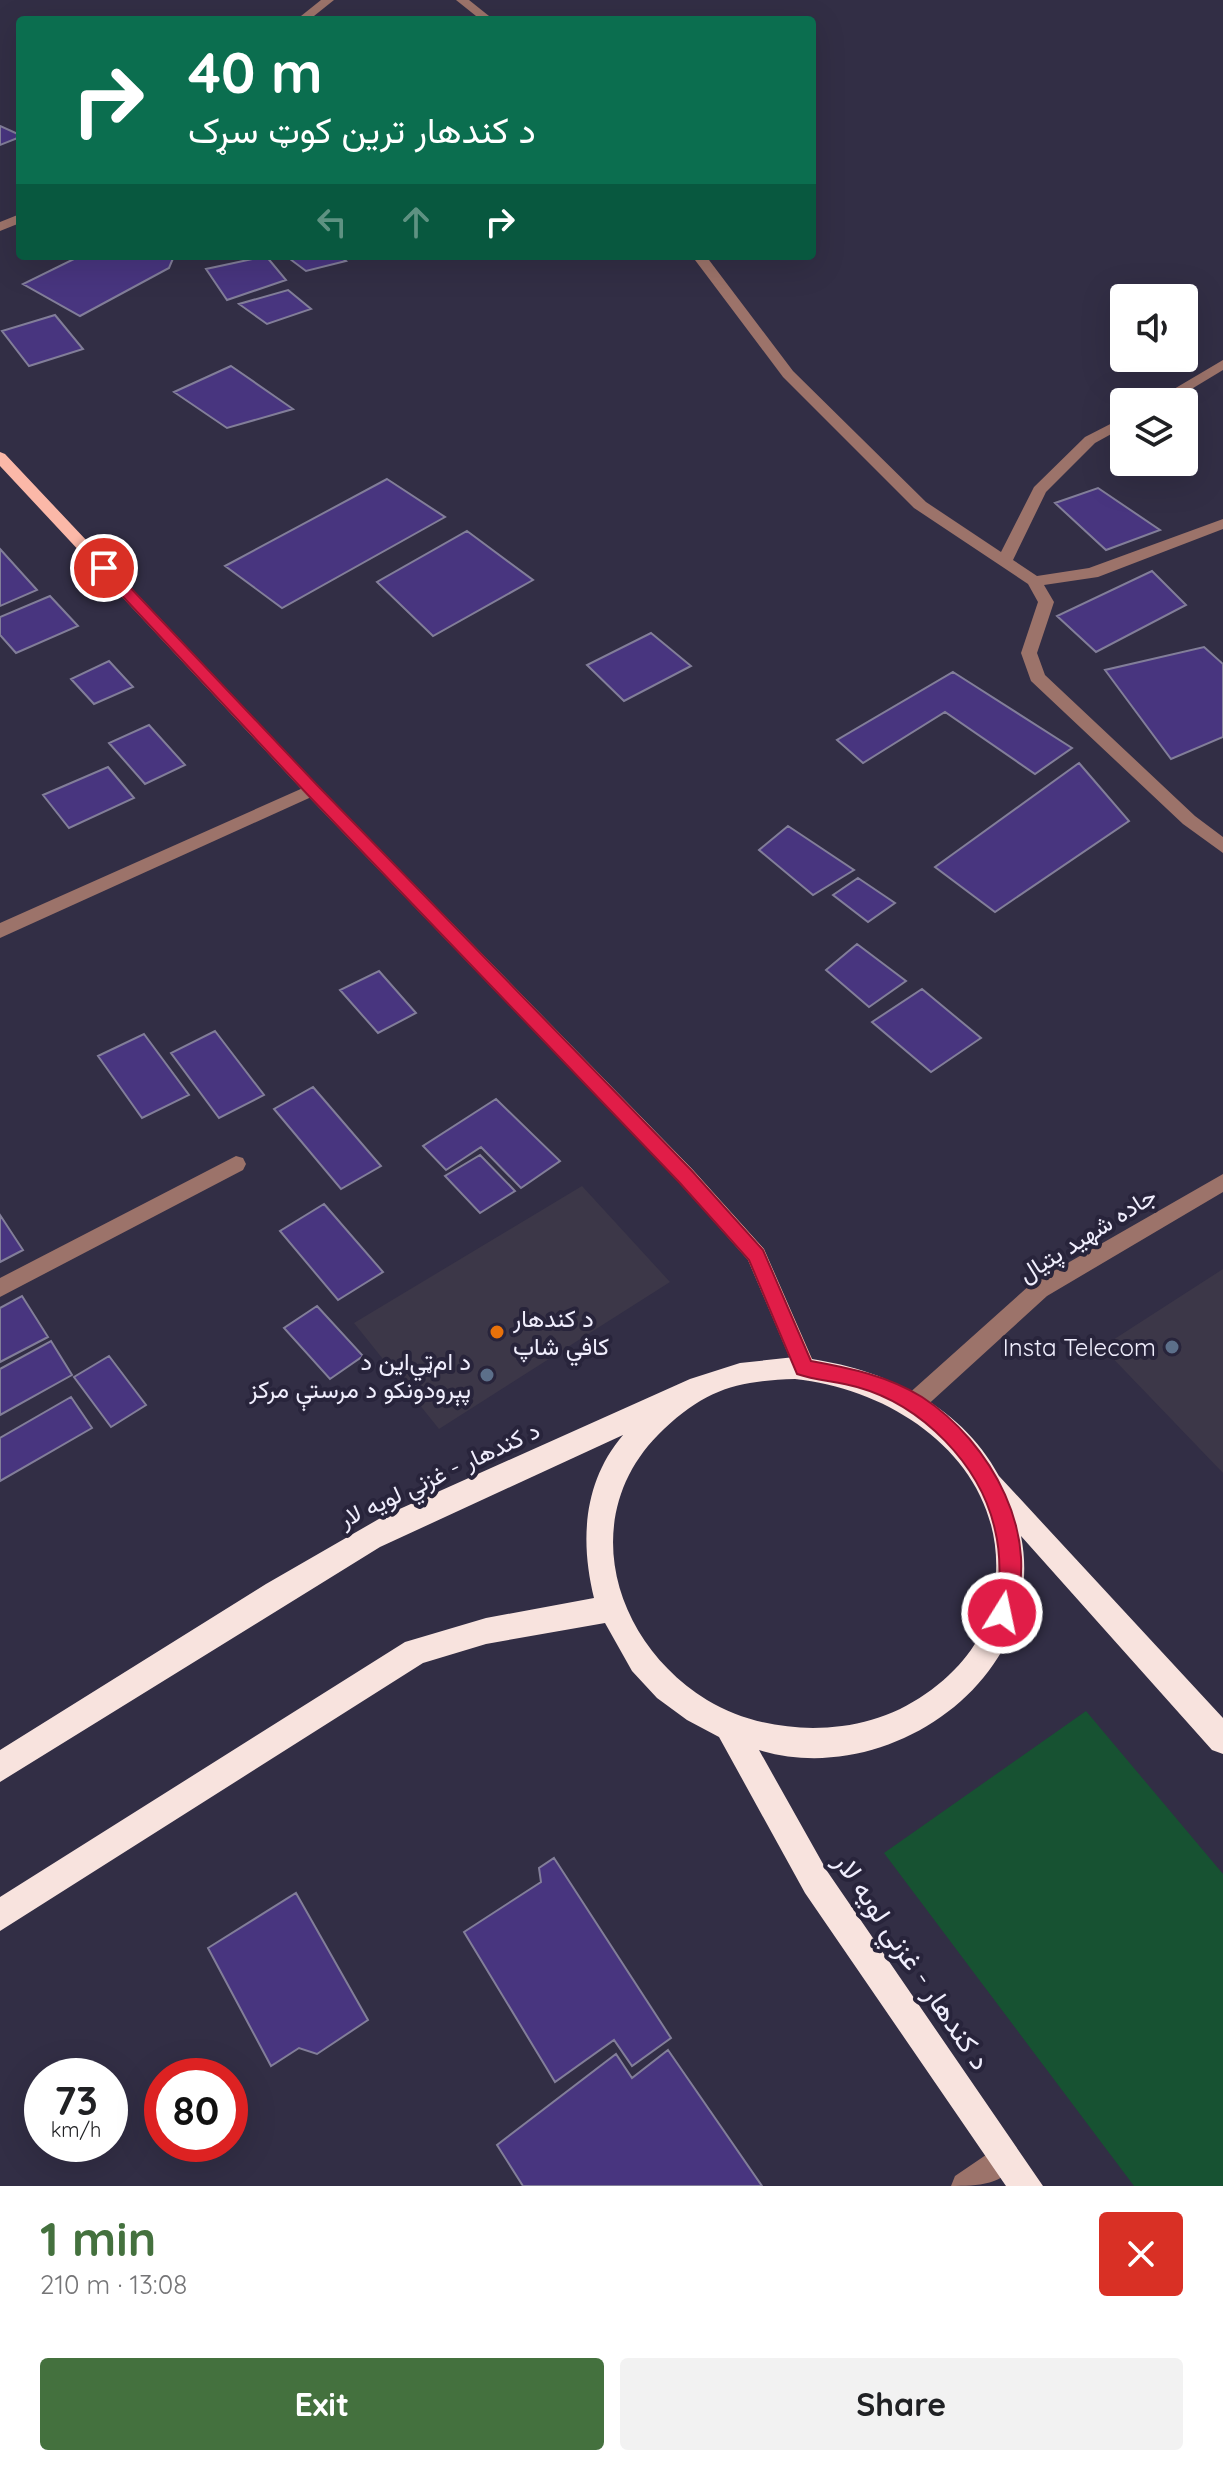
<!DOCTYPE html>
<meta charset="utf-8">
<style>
:root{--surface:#fff;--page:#f2f2f2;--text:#202124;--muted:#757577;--accent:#44713e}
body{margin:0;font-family:Quicksand,Vazirmatn,sans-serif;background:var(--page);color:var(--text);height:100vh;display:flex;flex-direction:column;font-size:30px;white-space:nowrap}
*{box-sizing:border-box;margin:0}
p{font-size:26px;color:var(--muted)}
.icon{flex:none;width:44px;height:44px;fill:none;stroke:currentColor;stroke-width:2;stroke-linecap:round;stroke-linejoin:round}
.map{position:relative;height:2186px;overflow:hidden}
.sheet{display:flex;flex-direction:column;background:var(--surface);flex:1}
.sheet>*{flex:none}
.guide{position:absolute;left:16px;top:16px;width:800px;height:244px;border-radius:8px;box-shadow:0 8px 32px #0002;background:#0b6e4f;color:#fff;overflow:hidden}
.fabs{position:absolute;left:1110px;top:284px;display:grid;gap:16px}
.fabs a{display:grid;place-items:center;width:88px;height:88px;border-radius:8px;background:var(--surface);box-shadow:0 8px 32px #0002;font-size:40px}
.speed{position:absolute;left:24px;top:2058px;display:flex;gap:16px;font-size:40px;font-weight:700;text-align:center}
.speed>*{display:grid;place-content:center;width:104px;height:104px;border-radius:50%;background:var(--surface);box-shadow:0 8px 32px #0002;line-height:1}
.speed small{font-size:20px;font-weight:400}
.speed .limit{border:12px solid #d22;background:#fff;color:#111}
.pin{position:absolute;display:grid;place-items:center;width:68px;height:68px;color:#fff;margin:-34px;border:4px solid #fff;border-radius:50%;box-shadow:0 2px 8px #0007}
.me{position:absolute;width:88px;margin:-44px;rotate:10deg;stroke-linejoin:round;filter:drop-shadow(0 0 6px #0008)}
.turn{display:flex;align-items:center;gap:28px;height:168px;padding:0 40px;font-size:36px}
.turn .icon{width:104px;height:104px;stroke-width:2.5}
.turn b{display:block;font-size:56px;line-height:68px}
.lanes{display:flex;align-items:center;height:76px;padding:0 40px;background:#0003;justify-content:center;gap:40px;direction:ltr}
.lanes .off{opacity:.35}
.round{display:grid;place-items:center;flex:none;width:84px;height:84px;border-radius:8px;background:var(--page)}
.overview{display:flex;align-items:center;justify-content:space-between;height:136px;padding:0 40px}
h1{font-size:48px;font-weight:700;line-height:60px;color:var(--accent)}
.button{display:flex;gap:16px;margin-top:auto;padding:16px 40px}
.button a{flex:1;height:92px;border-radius:8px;background:var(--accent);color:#fff;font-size:32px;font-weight:700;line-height:92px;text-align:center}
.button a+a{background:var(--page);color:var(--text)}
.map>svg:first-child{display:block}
.commercial{fill:#3c3748}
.green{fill:#175232}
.building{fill:#48357f;stroke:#827e99;stroke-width:2}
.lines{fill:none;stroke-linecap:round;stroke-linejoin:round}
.minor{fill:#9c736a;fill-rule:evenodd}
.major{fill:#fbb8a8;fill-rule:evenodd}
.highway{fill:#f8e3de;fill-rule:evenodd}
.route{fill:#e11d48;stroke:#92132f;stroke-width:2}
.food-dot{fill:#e8710a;stroke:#28243b;stroke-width:3}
.service-dot{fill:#5c6f8a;stroke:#28243b;stroke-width:3}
.labels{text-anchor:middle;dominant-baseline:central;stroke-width:8;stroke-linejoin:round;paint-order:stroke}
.street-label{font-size:24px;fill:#f0eefd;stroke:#28243b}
.poi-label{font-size:24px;fill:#f0eefd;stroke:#28243b;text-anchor:end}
.near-street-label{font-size:28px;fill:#f0eefd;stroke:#28243b}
</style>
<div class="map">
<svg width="1223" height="2186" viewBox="0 0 1223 2186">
<rect width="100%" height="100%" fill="#322e45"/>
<path class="commercial" d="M582,1186L670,1282L439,1429L354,1323Z
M1223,1269V1473L1102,1347Z"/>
<path class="green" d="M1086,1711L1223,1874V2186H1134L884,1853Z"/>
<path class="building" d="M0,126L20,135V137L0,145Z
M80,256H174L169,268L80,316L23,284Z
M266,256L286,280L227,300L206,269Z
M286,256H340L346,261L306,271Z
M288,290L311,309L267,324L239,304Z
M55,315L83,349L29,366L2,331Z
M231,366L293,409L227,428L174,392Z
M387,479L445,517L282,608L225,566Z
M1098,488L1160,530L1106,550L1055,503Z
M467,531L533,580L433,636L377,582Z
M0,549L37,590L0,606Z
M1152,571L1186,605L1096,652L1057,616Z
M50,596L78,626L16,653L0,635V617Z
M651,633L691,666L624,701L587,665Z
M1204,647L1223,664V737L1171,759L1105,670Z
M109,661L133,687L94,704L71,679Z
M953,672L1072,748L1035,774L945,712L863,763L837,740Z
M149,725L185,765L145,784L109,743Z
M1079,763L1129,821L995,912L935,867Z
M108,767L134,798L69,828L43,795Z
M788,826L854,870L813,895L759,850Z
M858,878L895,903L868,922L833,895Z
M857,944L906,981L869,1007L826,970Z
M379,971L416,1013L378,1033L340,990Z
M922,989L981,1038L931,1072L872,1022Z
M215,1031L264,1095L219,1118L171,1053Z
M144,1034L189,1095L142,1118L98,1056Z
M313,1087L381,1166L341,1189L274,1109Z
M496,1099L560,1161L521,1188L481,1147L446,1170L423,1146Z
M480,1155L515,1191L480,1213L445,1176Z
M324,1204L383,1272L338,1300L280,1231Z
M0,1215L23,1250L0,1262Z
M22,1296L48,1337L0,1362V1308Z
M317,1306L363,1356L330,1379L284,1328Z
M51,1341L72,1375L0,1415V1369Z
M109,1356L146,1405L111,1427L74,1377Z
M71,1397L92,1428L0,1481V1438Z
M554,1858L671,2038L632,2066L614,2040L555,2082L464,1932L541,1882L539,1868Z
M296,1893L368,2020L317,2054L299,2048L271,2066L208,1948Z
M668,2050L762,2186H523L497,2145L616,2054L632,2078Z"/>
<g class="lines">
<path class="minor" d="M321,0H334L309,20H296Z
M456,0H469L494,20H481Z
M20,214V223L0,231V222Z
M692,256H706L793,371L926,502L1001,552L1034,487L1085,437L1124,417V427L1095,443L1046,492L1013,560L1037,576L1089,568L1223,519V529L1098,577L1044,585L1054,602L1037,653L1045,675L1195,816L1223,837V853L1183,824L1031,681L1021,653L1038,602L1028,584L914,508L783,377Z
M1223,360V370L1170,402H1152Z
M312,784L321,790L318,794L0,938V923Z
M236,1156L243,1158L246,1164L243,1170L0,1297V1278Z
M1223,1174V1192L1047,1296L922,1410L914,1413L906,1410L903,1403L906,1396L1031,1284Z
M1005,2142L1015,2146L1019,2156C1007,2186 978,2186 951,2186L955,2176Z"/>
<path class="major" d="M0,452L5,454L318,786L693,1170L764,1249L816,1368L813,1375L805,1377L797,1375L748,1260L679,1182L306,794L0,466Z"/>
<path class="highway" d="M795,1357C876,1365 960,1402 999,1476L1223,1718V1754L1212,1750L1021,1536C1049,1677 889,1790 759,1750L827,1871L1043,2186H1006L805,1893L719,1737L687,1720L657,1698L632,1671L605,1623L486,1644L423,1663L0,1931V1897L405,1642L486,1618L594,1598C580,1541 583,1482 623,1435L380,1547L0,1782V1750L266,1584L384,1516L690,1379L740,1363ZM795,1379C901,1390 1009,1468 995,1586C990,1622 976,1650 949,1675C919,1703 883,1721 842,1726C797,1732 746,1724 707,1700C611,1641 575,1512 664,1429C707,1389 737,1381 795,1379Z"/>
</g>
<path class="route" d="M99,565H109L318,786L692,1171L763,1250L811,1361C850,1368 888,1376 922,1397C990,1441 1046,1539 1010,1620L1002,1623L995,1620C989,1607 998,1597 999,1585C1000,1569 999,1546 995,1530C981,1465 922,1405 857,1387C838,1381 817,1381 797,1374L749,1260L679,1182L307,794L99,571Z"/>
<circle class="food-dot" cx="497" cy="1332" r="8"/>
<g class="service-dot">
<circle cx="1172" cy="1347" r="8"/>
<circle cx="487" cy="1375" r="8"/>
</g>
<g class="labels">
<g class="street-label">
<text transform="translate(1087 1234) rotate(-32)">جاده شهید پتیال</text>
<text transform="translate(439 1474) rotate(-25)">د کندهار - غزني لويه لار</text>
</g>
<g class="poi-label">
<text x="513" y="1318" text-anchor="start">د کندهار<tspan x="513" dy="28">کافي شاپ</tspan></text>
<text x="1156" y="1347">Insta Telecom</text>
<text x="471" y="1361">د ام‌ټي‌اين د<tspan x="471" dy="28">پېرودونکو د مرستې مرکز</tspan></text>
</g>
<g class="near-street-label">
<text transform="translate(913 1961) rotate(56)">د کندهار - غزني لويه لار</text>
</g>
</g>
</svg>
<div class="fabs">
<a><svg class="icon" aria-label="sound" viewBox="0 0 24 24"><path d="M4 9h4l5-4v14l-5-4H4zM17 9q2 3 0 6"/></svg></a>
<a><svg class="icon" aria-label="layers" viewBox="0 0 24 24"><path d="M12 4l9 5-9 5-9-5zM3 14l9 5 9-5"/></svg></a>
</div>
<div class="speed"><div>73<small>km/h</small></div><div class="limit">80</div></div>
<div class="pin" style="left:104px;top:568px;background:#d93025"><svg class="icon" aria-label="arrive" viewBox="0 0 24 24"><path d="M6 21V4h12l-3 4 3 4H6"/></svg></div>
<svg class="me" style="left:1002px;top:1613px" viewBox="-20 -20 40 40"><circle r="17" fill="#e11d48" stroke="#fff" stroke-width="3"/><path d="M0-11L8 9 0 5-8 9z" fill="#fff"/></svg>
<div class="guide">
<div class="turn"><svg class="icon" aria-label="right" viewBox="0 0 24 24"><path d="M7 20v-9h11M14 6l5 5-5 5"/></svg><div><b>40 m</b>د کندهار ترين کوټ سړک</div></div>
<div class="lanes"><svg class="icon off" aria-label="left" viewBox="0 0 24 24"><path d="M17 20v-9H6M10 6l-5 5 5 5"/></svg><svg class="icon off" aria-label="ahead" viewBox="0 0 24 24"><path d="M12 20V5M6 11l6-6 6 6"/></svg><svg class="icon" aria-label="right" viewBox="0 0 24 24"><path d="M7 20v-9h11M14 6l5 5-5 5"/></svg></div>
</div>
</div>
<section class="sheet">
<div class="overview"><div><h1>1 min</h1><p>210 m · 13:08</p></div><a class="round" style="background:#d93025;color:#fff"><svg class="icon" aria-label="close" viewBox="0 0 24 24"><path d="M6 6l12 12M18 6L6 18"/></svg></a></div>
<div class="button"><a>Exit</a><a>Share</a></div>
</section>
